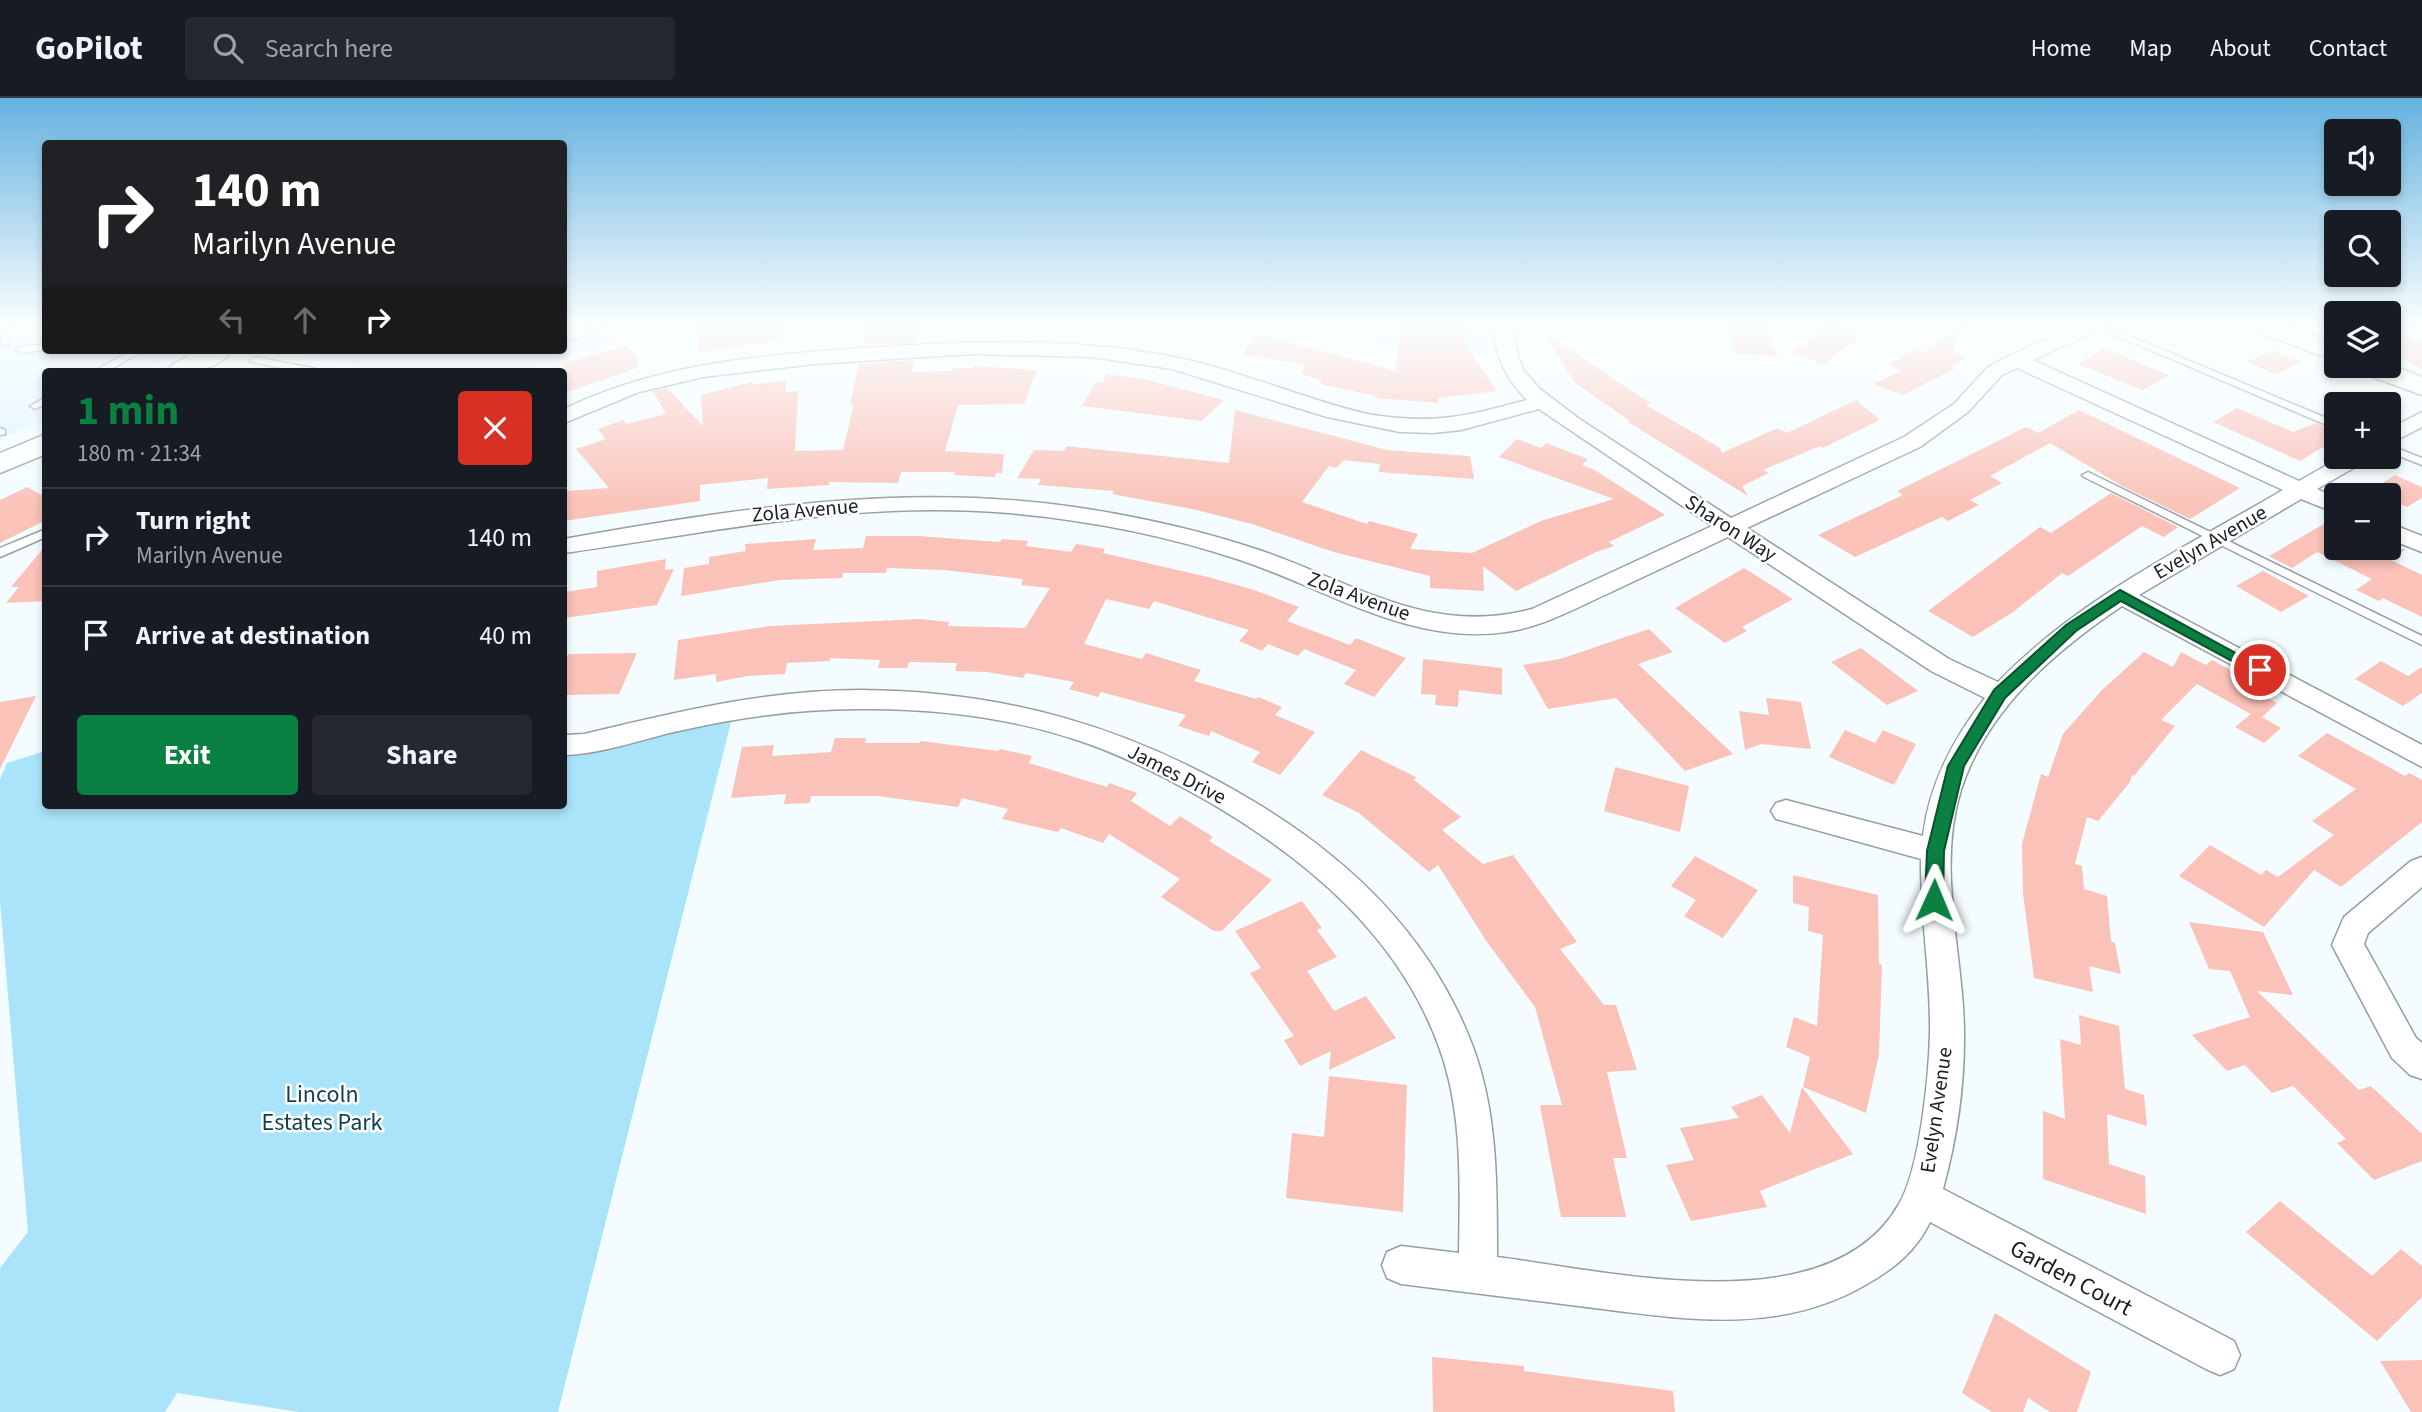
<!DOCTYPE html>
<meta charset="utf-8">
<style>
:root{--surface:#171b24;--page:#242831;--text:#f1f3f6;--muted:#9ea1a6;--line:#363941;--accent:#0b8043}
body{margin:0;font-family:"Source Sans 3",sans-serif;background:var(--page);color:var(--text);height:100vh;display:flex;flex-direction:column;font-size:26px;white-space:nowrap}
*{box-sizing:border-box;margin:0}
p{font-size:23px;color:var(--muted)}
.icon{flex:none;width:38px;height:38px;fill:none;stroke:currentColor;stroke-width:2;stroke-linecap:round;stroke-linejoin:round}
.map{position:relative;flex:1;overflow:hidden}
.sheet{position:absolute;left:42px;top:270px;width:525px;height:441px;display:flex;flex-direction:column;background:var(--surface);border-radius:7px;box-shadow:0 4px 10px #0003}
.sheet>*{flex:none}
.guide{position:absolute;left:42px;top:42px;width:525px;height:214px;border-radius:7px;box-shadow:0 4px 10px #0003;background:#202124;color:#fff;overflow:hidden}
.buttons{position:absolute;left:2324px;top:21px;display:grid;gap:14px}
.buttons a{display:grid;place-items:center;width:77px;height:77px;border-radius:7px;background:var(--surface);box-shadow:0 4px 10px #0003;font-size:35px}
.pin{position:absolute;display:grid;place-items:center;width:60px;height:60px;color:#fff;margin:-30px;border:4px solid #fff;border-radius:50%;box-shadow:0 2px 7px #0007}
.me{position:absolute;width:77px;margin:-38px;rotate:1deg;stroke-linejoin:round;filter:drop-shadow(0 0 5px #0008)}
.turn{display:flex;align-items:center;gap:24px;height:147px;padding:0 35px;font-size:32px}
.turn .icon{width:91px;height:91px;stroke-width:2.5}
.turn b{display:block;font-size:49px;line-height:60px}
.lanes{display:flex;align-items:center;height:66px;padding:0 35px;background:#0003;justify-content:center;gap:35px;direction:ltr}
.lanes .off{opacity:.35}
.round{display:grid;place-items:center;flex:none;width:74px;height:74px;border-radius:7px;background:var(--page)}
.headline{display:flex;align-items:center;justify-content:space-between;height:119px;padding:0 35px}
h1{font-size:42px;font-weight:700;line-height:52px;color:var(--accent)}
.button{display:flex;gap:14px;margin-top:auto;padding:14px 35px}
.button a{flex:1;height:80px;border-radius:7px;background:var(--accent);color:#fff;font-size:28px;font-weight:700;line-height:80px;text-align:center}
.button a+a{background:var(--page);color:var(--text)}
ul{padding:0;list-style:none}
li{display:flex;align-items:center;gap:21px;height:98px;padding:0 35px;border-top:2px solid var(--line)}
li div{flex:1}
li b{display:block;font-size:26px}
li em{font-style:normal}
header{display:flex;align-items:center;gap:42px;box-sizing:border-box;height:98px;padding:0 35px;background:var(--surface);border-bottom:2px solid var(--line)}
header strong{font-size:33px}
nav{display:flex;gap:38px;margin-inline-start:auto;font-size:24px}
.search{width:490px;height:63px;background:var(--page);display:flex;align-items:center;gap:18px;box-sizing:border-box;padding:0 24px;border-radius:7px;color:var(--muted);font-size:26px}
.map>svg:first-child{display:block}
.built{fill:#dff5fe}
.green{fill:#aae4fa}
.building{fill:#fac2b8}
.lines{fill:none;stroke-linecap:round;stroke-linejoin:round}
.lane-casing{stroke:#939fa4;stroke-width:3}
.street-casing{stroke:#939fa4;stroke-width:3}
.secondary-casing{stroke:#939fa4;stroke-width:3}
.lane{fill:#fff;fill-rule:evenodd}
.street{fill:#fff;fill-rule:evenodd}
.secondary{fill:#fff;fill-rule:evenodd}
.route{fill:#0b8043;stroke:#07532c;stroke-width:2}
.labels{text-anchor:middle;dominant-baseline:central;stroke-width:5;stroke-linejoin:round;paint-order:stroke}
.street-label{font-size:21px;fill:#1a1f21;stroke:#fff}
.near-park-label{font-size:24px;fill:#0f3f4e;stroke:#fff}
.near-street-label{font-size:24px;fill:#1a1f21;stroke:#fff}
</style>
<header>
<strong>GoPilot</strong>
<div class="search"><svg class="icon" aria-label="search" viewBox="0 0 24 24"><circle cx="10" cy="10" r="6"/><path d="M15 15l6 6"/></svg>Search here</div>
<nav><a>Home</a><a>Map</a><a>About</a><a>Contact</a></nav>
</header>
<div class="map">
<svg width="2422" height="1314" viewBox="0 0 2422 1314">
<rect width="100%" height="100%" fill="#f4fcff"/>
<path class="built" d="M0,229H45L46,252H188L145,273H46L45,321L0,342Z
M564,229H660L520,273H380L284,252H564Z
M1297,229H1502L1503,248L1413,250Z"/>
<path class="green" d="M734,612L558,1314H298L177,1295L165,1314H0V1170L28,1134L0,803V681L7,665L45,653L46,707H564V640L590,641Z"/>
<path class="building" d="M697,229H780L781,242L699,254Z
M867,229H918L916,244L863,247Z
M1400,229H1467L1466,249L1497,293L1438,300V305L1377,300V298L1320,286L1322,283L1302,276L1304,266L1243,256L1257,236L1396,273Z
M1727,229H1766L1778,258L1736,256Z
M1827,229H1839L1862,237L1823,266L1792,254Z
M1960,229H1964L1953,253L1966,259L1952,269L1956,270L1903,297L1873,286L1901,273L1888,266L1917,252L1922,255Z
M2389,229L2422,245V271L2389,252Z
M1543,234L1650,305L1646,307L1720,350L1722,355L1777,330L1787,335L1856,302L1880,322L1823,350L1820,348L1763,372L1769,375L1742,388L1748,398L1628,324L1630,323L1575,285Z
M626,247L637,259V270L564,295V266Z
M2103,250L2169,277L2143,292L2078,266Z
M2272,253H2276L2301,264L2275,276L2247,264Z
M914,262L912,274L952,273L953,270H973L974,268L1037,272L1024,306L958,307L945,353L1004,356L1002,375H996L995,379L954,377L955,374H901L898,385L829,384V387L767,391L768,380L700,387V403L564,423V393L609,390L576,351L606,341L598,331L623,322L626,326L666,316L653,293L667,290L703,328L701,297L752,284V286L786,283L785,294L798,293L795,353L843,352L854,306L850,307L859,266Z
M1107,276L1147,282L1224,302L1202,323L1082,308L1095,285H1102Z
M2237,310L2293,334L2316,325L2336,334V341L2300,363L2213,324Z
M1235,312L1387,352L1470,358L1474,381L1379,374L1380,366L1343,362L1337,370L1329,368L1302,404L1367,426L1369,423L1418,436L1410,451L1472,455L1541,423L1614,401L1499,359L1517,341L1541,350L1546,345L1588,361L1582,367L1593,371L1665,417L1609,444L1614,448L1596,454L1516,493L1483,468L1484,493L1430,490V478L1334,454L1252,426L1197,412L1112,396L1114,393L1038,387L1041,381L1017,380L1034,352L1064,353L1066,348L1229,365Z
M2079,312L2240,390L2190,421L2122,388L2050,345L1990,378L2002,385L1970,402L1979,407L1948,423L1942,419L1855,459L1818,437L1903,397L1897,393L2026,329L2038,335Z
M2395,377L2422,389V400L2407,409L2389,401V397L2370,393Z
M27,389L46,399V422L0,445V402Z
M2111,395L2178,429L2164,439L2142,428L2068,478L2062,475L2013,514L1973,539L1928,513L2040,429L2051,435Z
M2336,419V450L2406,451L2391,462L2422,477V519L2383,500L2379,503L2356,492L2372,481L2317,454L2292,470L2269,458Z
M866,438H918L1000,444L1002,441L1028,443L1026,448L1071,454L1076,446L1105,451L1103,455L1208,479L1254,492L1299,509L1287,523L1350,547L1356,540L1406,560L1374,599L1344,586L1356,572L1304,551L1298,558L1268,546L1262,553L1239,543L1249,532L1154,503L1149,511L1106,501L1084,546L1142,561L1146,555L1201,572L1194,583L1256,601L1258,599L1282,609L1275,617L1315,634L1280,677L1252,664L1260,654L1211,633L1209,638L1178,628L1186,617L1101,594L1098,599L1069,591L1074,584L1026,575L1023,580L987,574L955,573L957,565L909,564L907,570H878L880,562L830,560V563L787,565L785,576L748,578L716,584V576L674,582L678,542L770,528L920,521L949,524L948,528L1025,530L1050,490L1021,487L1023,481L944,472L887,470L886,475H843L842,480L780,482L681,498L684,470L709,466V459L746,453L745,446L816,441L813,452L863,450Z
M46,447V503L6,505L19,489H11Z
M666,461L665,472L674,471L657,507L564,520V494L597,489V473Z
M1744,470L1793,501L1742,529L1747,533L1725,545L1675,510Z
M2263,473L2309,498L2281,514L2236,488Z
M1649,531L1673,554L1638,566L1733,656L1685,673L1616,600L1548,611L1523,567L1560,561Z
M1861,550L1918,593L1887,607L1831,564Z
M2144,554L2173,569L2181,554L2206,567L2212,562L2246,580L2239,585L2277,605L2262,619L2281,630L2264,645L2235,629L2251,616L2197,586L2161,622L2175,628L2134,678L2132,677L2130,684L2098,723L2087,719L2075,766L2082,768L2084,791L2107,798L2111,843L2115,845L2121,876L2089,868L2093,894L2034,880L2023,795L2022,746L2041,676L2048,679L2063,636L2101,593Z
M637,555L619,596L564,597V566L568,556Z
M1423,561L1502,570V597L1459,592L1458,609L1435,607L1436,597L1421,596Z
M2381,563L2408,578L2422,569V595L2403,608L2355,581Z
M36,598L0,671V604Z
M1766,600L1801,604L1811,651L1761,646L1745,652L1739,613L1769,617Z
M1845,632L1875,645L1883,632L1916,646L1894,687L1829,659Z
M2327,635L2405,678L2409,675L2422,682V724L2341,789L2314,772L2264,829L2179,778L2210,747L2261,777L2266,772L2278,779L2334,737L2312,723L2356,691L2298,658Z
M835,640H866L865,645H919L921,643L998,653L1000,651L1032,658L1029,665L1107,689L1109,685L1137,695L1131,703L1170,728L1180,718L1213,739L1209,743L1272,782L1222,833H1214L1161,799L1180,781L1109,736L1103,745L1061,730L1058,734L1002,721L1008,711L962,700L958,709L878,698H811L810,705L784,706L786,696L731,700L742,649L774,647L772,658L831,654Z
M1361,652L1416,679L1414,682L1461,719L1442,732L1483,766L1513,757L1577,844L1560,851L1604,907H1616L1637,972L1607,974L1627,1060H1613L1626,1119H1561L1540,1007H1562L1535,909L1487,844L1438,767L1429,774L1359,715L1322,697Z
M1615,669L1689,688L1680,734L1604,713Z
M1695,758L1758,792L1723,840L1684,818L1696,802L1671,788Z
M1793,777L1878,797L1879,866L1882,867L1879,956L1866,1015L1803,989L1810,959L1786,949L1794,919L1817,928L1823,837L1808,833L1809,809L1793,805Z
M1302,803L1322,830L1317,832L1337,859L1307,873L1334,913L1366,898L1396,940L1329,972L1331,953L1300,968L1284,942L1294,938L1250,875L1261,870L1235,833Z
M2189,824L2263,834L2293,897L2257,893L2359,992L2371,988L2422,1036V1063L2374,1082L2337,1045L2346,1041L2293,988L2272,995L2245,967L2227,973L2192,937L2250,919L2230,873L2209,871Z
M2079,917L2119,928L2125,991L2144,997L2147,1028L2107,1016L2109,1066L2145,1078L2146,1116L2043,1081V1013L2065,1021L2060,941L2081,947Z
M1329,978L1407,987L1403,1114L1286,1100L1292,1035L1324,1039Z
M1802,989L1853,1056L1760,1093L1767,1109L1691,1123L1666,1067L1694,1062L1680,1030L1739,1020L1731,1009L1762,997L1790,1035Z
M2280,1103L2372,1178L2401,1151L2422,1168V1199L2377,1243L2246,1134Z
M1995,1215L2091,1274L2077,1314H2050L2028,1300L2023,1314H1992L1962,1295Z
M1432,1259L1524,1268V1273L1673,1293L1675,1314H1433Z
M2422,1262V1314H2411L2380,1263Z"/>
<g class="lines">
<defs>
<path id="lane" d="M591,229H604L572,242L564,240Z
M2096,229H2108L2336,324V331Z
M9,230L17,232L8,242V247H2L0,239Z
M46,246L44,252L21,255L16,252L21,249Z
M132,252H144L108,273H95Z
M255,259L313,270L318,273H297L251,264L250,262Z
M46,299V306L35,311L30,308Z
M0,330L5,332V336L0,337Z
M2389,347L2422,360V367L2389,354Z
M2088,374L2422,538V547L2084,379L2082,377Z
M46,431V439L0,459V450Z"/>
<path id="street" d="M1493,229H1511L1519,261L1524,273L1540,291L1578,320L1731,420L1904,339L1954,306L1988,269L2009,258L2074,229H2099L2096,233L2033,262L2299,383L2341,359H2367L2364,364L2317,391L2336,400V415L2301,401L2139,497L2422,647V669L2122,508C2054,554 1987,611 1961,692C1939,762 1958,837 1963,908C1967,969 1959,1033 1943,1091L2234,1243L2240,1257L2234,1271L2220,1277L2206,1271L1930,1124C1916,1153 1895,1170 1867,1186C1774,1241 1671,1219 1570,1207C1514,1200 1457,1193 1401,1186L1387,1180L1382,1167L1387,1154L1401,1148L1459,1155C1460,1086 1463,1014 1439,949C1399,838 1308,762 1209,704C1167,680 1123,657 1077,642C1007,619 932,610 859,611C800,611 741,619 683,632C644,640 604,656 564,657V637L584,636C676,614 766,592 861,592C1005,593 1130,629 1253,703C1352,762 1432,840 1473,949C1498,1016 1497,1089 1497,1159C1609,1173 1830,1228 1899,1106C1920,1071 1929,977 1930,935C1931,877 1920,819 1921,761L1776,721L1771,713L1776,705L1786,702L1923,738C1929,686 1953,641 1985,600L1931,573L1728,439C1688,458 1647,477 1607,496C1574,511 1542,529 1506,534C1410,548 1327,491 1240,462C1166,437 1087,422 1009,415C854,402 715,434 564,455V441C733,411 903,384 1074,409C1136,418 1199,432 1259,452C1353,484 1429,539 1532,511L1712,428L1539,311L1461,332L1433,335L1400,334L1327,319L1172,271L1092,259L972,256L814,266L703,279L639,294L564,325V311C657,266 760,257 863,250C965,243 1067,239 1169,258C1237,271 1300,300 1367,316C1434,327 1463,319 1527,302C1506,281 1495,258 1493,229ZM2017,270L2283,392C2184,450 2078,501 1998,584L1949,561L1747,430L1920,349L1968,314L2002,277Z
M2422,314V329L2389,346V331Z
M2389,425L2422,438V454L2389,441Z
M2422,759V789L2368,835L2364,846L2416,940L2422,945V981L2410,977L2392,960L2332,847L2344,819L2411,763Z"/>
<path id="secondary" d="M2256,229H2292L2336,246V263L2260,235Z
M198,252H232C217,274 191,273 168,273L172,267Z
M2389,266L2422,279V297L2359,274L2355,268Z
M46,336V356L0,375V355Z"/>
</defs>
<use href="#lane" class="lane-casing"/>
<use href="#street" class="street-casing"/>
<use href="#secondary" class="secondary-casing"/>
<use href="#lane" class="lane"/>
<use href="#street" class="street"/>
<use href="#secondary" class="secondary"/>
</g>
<linearGradient id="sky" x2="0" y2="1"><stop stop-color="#65b2e0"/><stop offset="0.55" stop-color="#fafeff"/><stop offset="1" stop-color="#fafeff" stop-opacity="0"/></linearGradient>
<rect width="2422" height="413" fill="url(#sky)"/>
<path class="route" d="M2120,492L2267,572L2265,575H2254L2121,503L2076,533L2005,600L1964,668L1944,753L1943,802L1941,807H1928L1925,802L1927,753L1948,668L1994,592L2066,527Z"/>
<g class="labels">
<g class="street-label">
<text transform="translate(805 412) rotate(-5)">Zola Avenue</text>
<text transform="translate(1731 430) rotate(33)">Sharon Way</text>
<text transform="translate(2210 444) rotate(-30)">Evelyn Avenue</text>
<text transform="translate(1359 498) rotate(20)">Zola Avenue</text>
<text transform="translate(1177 676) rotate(27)">James Drive</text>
<text transform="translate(1936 1012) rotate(-82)">Evelyn Avenue</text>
</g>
<g class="near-park-label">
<text x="322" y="996">Lincoln<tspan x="322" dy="28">Estates Park</tspan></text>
</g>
<g class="near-street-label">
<text transform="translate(2071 1180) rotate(28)">Garden Court</text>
</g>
</g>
</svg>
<div class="buttons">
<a><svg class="icon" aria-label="sound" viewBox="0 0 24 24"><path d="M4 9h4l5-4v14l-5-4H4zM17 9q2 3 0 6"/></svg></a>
<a><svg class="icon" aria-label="search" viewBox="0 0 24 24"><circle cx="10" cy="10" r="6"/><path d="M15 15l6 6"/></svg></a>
<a><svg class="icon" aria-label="layers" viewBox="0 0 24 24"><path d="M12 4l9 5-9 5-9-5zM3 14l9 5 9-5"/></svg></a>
<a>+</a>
<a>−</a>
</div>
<div class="pin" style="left:2260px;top:572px;background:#d93025"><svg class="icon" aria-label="arrive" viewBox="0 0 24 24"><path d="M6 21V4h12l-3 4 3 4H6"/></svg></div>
<svg class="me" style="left:1934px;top:802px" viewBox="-20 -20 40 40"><path d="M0-17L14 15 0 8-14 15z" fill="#0b8043" stroke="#fff" stroke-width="4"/></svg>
<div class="guide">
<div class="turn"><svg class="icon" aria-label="right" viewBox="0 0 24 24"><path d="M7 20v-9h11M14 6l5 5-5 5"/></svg><div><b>140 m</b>Marilyn Avenue</div></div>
<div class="lanes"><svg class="icon off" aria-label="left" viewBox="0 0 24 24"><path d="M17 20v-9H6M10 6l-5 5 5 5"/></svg><svg class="icon off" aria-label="ahead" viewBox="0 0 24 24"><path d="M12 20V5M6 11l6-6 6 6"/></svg><svg class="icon" aria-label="right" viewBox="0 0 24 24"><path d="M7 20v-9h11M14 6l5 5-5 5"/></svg></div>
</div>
<section class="sheet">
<div class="headline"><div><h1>1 min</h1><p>180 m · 21:34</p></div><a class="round" style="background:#d93025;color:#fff"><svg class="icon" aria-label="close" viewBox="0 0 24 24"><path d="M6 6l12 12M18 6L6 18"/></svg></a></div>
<ul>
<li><svg class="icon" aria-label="right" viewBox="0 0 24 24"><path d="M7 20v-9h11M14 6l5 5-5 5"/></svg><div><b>Turn right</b><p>Marilyn Avenue</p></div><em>140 m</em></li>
<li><svg class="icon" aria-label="arrive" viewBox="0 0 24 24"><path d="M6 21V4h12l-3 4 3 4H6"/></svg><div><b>Arrive at destination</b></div><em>40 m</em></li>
</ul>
<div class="button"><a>Exit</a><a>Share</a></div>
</section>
</div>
